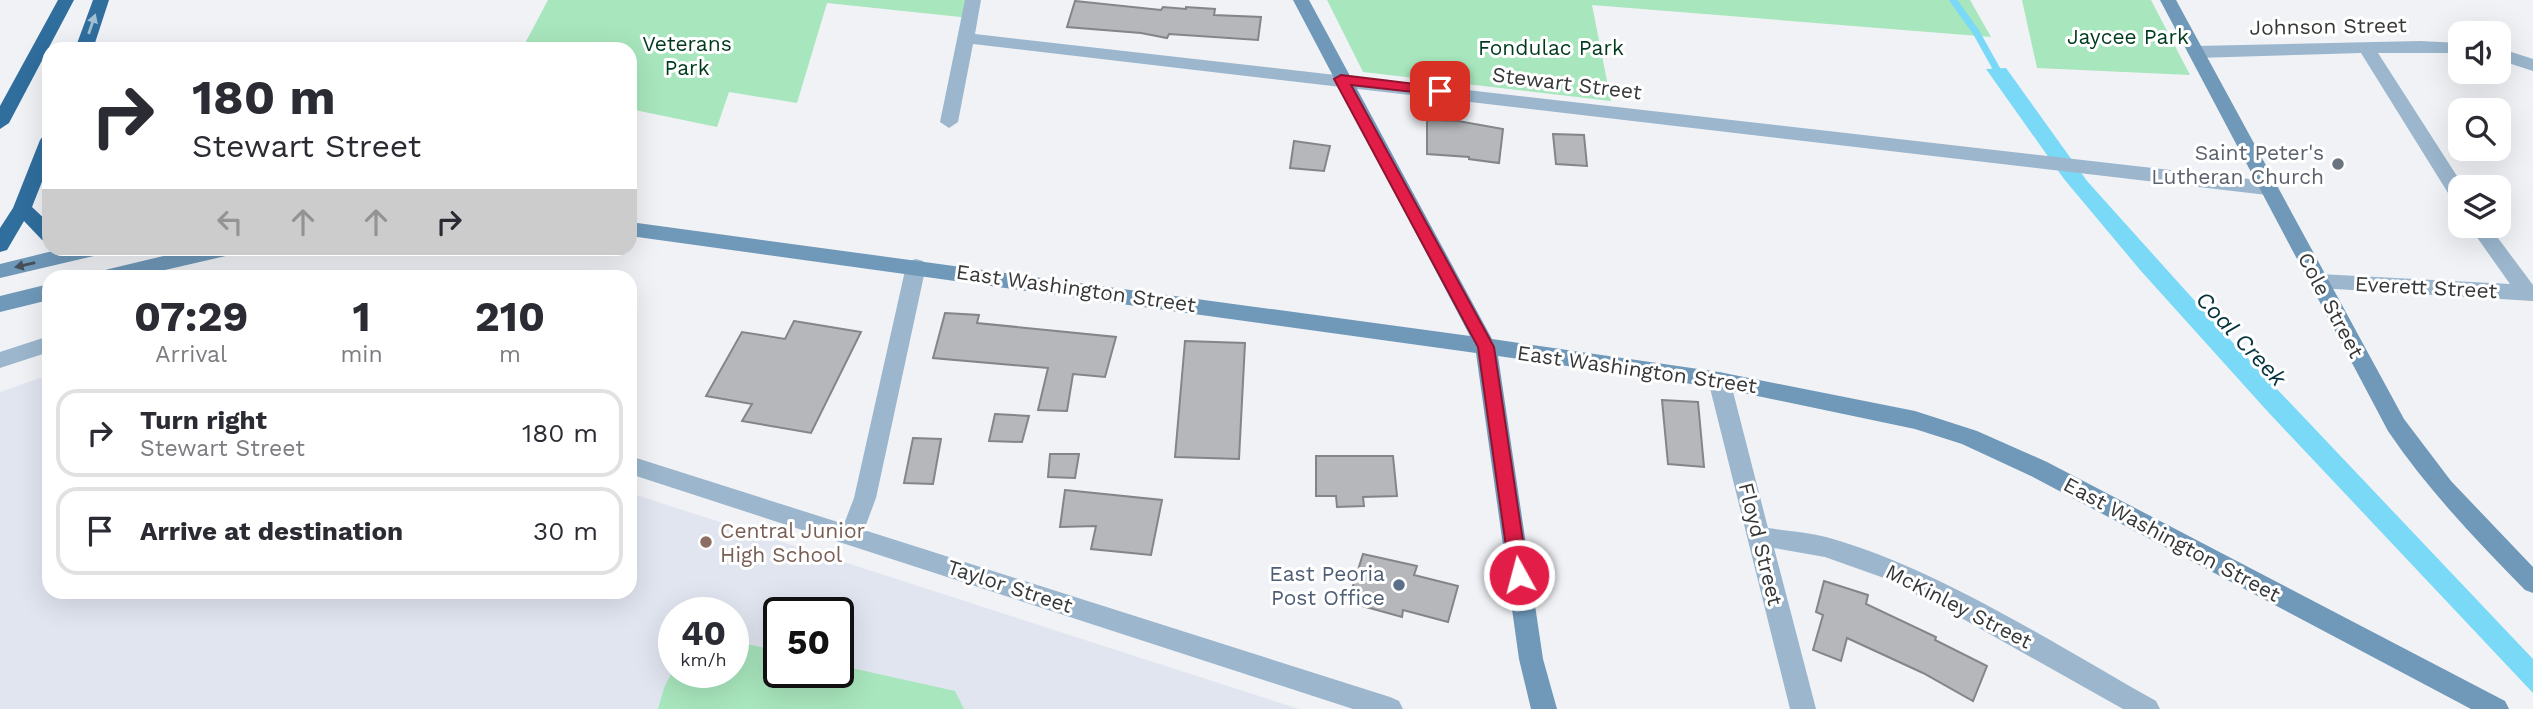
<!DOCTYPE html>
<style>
:root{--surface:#fff;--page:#f7f7f7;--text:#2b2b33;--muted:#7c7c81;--line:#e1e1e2}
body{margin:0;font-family:"Work Sans",sans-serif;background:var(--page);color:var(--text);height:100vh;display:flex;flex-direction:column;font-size:26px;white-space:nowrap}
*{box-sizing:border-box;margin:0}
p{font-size:23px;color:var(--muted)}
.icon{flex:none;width:38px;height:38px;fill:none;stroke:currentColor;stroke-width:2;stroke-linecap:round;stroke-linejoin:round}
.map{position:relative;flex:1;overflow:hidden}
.details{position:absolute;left:42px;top:270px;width:595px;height:329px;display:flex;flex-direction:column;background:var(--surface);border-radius:21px;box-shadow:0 7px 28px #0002}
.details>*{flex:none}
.top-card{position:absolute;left:42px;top:42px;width:595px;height:214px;border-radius:21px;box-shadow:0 7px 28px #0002;background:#fff;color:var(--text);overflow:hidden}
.controls{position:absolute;left:2448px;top:21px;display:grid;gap:14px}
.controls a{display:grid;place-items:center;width:63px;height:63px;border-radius:14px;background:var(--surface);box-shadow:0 7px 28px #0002;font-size:35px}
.speed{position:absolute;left:658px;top:597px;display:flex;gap:14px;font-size:35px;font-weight:700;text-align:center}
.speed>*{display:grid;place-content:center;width:91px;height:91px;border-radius:50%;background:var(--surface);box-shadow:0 7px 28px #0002;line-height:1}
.speed small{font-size:18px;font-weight:400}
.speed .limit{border:4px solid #111;border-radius:10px;background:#fff;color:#111}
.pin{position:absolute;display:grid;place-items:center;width:60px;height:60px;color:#fff;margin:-30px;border-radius:14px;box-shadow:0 4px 10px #0006}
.me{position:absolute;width:77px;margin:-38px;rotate:353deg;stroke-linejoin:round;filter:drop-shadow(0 0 5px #0008)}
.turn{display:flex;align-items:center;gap:24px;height:147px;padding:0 35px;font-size:32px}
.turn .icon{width:91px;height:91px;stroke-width:2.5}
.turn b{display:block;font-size:49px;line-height:60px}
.lanes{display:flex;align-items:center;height:66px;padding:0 35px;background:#0003;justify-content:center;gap:35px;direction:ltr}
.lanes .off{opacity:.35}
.eta{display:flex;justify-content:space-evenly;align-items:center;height:119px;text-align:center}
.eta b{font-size:42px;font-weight:700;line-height:49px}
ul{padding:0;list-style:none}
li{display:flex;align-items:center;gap:21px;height:88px;margin:0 14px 10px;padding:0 21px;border:4px solid var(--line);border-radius:21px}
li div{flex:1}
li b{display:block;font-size:26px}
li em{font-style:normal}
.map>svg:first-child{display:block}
.built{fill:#e0e5f0;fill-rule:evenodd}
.green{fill:#a8e6bd}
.water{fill:#7ad9f6}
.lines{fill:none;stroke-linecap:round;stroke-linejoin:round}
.stream{stroke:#7ad9f6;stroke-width:7}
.building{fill:#b5b7ba;stroke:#838588;stroke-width:2}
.street{fill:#9bb6cd;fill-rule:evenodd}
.secondary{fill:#6f98b9;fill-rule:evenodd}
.highway{fill:#306e9e;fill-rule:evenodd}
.oneway{fill:#a2bed3}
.oneway2{fill:#444f59}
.route{fill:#e11d48;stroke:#92132f;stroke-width:2}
.worship-dot{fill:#6b7280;stroke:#fff;stroke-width:2.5}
.education-dot{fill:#8d6e63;stroke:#fff;stroke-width:2.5}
.service-dot{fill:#5c6f8a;stroke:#fff;stroke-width:2.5}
.labels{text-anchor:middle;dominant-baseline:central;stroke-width:6;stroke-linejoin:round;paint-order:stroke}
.street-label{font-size:21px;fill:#363739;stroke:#fff}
.park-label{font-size:21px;fill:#003b1e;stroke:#fff}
.worship-label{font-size:21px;fill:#5b616d;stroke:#fff;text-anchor:end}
.education-label{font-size:21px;fill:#785e54;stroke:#fff;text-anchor:start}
.service-label{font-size:21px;fill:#4e5e75;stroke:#fff;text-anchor:end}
.water-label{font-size:23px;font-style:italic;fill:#04333f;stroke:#fff}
</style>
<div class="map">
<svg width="2533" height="709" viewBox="0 0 2533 709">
<rect width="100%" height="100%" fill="#f0f2f6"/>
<path class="built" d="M49,375V592H630V493L1299,709H0V392ZM674,612H733V672H674ZM779,612H838V672H779Z"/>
<path class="green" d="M548,0H973L970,18L827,3L797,103L729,92L717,127L630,109V49H522Z
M1327,0H1970L1991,37L1592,5L1611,101L1363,72Z
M2022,0H2151L2190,75L2037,68Z
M733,641L779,651V672H838V665L955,691L964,709H658L664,688L674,668V672H733Z"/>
<path class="water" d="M2006,68L2087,181L2221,330L2533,659V693L2269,413L2141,271L2064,179L1986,69Z"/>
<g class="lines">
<path class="stream" d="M1953,0L1976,32L2001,77"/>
</g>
<path class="building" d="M1075,1L1161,10L1163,7L1186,9V7L1215,9L1214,15L1261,17L1258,40L1169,34L1167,38L1141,33L1067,27Z
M1427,120L1458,121L1503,129L1499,163L1469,159V157L1427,154Z
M1553,134L1584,135L1587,166L1556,164Z
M1294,141L1330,146L1324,171L1290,168Z
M945,313L979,315L977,323L1116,337L1105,377L1073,374L1067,411L1038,410L1048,368L933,358Z
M794,321L861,332L811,433L742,421L752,404L706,396L742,332L785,339Z
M1185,341L1245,343L1239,459L1175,457Z
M1662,400L1698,402L1704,467L1668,464Z
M995,414L1029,416L1022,442L989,441Z
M913,438L941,439L933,484L904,483Z
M1050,454H1079L1075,478L1048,477Z
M1316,456H1393L1397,496L1363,497L1364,506L1337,507L1336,496H1316Z
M1065,490L1162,500L1151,555L1091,549L1096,526L1060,527Z
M1363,554L1417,566L1414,575L1458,586L1448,622L1403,610L1402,617L1348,602Z
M1824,581L1868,595L1866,604L1936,637L1935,640L1987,666L1973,701L1923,673L1847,638L1841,661L1813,650L1823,615L1816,612Z"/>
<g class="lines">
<path class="street" d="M965,0H981L975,34L2267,181L2274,183L2276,188L2274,193L2267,195L973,44L958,122L949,128L940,122Z
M2420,41L2460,43V53H2378L2464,187H2460V203L2453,201L2361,53L2196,58L2187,52L2196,46Z
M2499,48L2533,59V71L2499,60Z
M2469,226H2489L2533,285V301L2319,288L2312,286L2309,281L2312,276L2319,274L2510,284Z
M916,259L923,261L926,266L876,498L864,530L1390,697L1399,701L1403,709H1353L630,474V456L844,524L854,498L906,266L909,261Z
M49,336V352L0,368V352Z
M1719,372L1727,374L1730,380L1768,528C1787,531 1808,532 1826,537C1938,568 2054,644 2156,701L2160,709H2123L1956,615L1884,578L1825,557L1774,548L1816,709H1790L1708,380L1711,374Z"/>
<path class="secondary" d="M1293,0H1309L1492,339L1719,372L1915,411L1977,431L2047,462L2505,701L2509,709H2471L2031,476L1962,444L1915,429L1719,388L1498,356L1543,659L1557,709H1531L1519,659L1476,353L630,236V222L1470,336Z
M2160,0H2176L2404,419L2451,481L2533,567V593L2525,590C2476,540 2428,490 2388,431Z
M65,248H108L105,253L98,255L0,278V264Z
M197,248H240L237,253L230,255L139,276H99L102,271L109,269Z
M49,284V300L0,312V296Z"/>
<path class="highway" d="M58,0H74L9,123L0,129V106Z
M93,0H109L93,49H75Z
M49,134V164L32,207L49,223V242L42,240L24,221L7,250L0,252V228L13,208L40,140L43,136Z"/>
</g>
<defs><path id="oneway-solid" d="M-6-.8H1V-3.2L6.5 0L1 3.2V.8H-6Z" transform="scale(1.75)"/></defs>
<use class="oneway" href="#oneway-solid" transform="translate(92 24) rotate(-71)"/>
<use class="oneway2" href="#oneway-solid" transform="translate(25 265) rotate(167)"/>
<path class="route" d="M1341,75L1440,87L1446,91L1440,95L1351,85L1494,347L1528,575L1526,580L1519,583L1513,580L1510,575L1478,347L1334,79Z"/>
<circle class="worship-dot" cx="2338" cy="164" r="7"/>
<circle class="education-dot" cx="706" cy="542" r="7"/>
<circle class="service-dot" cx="1399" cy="585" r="7"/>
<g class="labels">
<g class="street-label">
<text transform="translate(2328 26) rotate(-1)">Johnson Street</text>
<text transform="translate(1567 83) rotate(7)">Stewart Street</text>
<text transform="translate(2426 287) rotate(3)">Everett Street</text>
<text transform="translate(1076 288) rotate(8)">East Washington Street</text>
<text transform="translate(2331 305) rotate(62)">Cole Street</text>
<text transform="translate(1637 369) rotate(8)">East Washington Street</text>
<text transform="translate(2172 539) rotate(28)">East Washington Street</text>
<text transform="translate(1761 544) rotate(76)">Floyd Street</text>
<text transform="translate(1010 586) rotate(18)">Taylor Street</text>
<text transform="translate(1959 606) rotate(27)">McKinley Street</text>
</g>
<g class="park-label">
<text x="2128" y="36">Jaycee Park</text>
<text x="687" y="43">Veterans<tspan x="687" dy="24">Park</tspan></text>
<text x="1551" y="47">Fondulac Park</text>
</g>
<g class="worship-label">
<text x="2324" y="152">Saint Peter's<tspan x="2324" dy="24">Lutheran Church</tspan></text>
</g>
<g class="education-label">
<text x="720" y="530">Central Junior<tspan x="720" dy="24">High School</tspan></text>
</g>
<g class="service-label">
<text x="1385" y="573">East Peoria<tspan x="1385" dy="24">Post Office</tspan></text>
</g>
<g class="water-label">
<text transform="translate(2241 339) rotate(47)">Coal Creek</text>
</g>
</g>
</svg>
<div class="controls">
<a><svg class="icon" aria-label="sound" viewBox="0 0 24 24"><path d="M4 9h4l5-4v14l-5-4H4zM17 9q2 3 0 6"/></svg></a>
<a><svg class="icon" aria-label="search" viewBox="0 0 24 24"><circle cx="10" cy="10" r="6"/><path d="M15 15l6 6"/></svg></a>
<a><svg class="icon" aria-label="layers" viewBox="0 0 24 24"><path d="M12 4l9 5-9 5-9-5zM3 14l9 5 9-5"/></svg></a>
</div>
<div class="speed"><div>40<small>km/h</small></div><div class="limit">50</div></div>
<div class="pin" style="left:1440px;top:91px;background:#d93025"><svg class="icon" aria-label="arrive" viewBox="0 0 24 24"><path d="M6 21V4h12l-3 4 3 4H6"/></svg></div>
<svg class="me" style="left:1519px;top:575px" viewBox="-20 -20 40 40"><circle r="17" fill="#e11d48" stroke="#fff" stroke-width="3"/><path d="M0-11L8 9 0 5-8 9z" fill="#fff"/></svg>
<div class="top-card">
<div class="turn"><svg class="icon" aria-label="right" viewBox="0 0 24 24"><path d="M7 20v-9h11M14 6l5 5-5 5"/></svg><div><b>180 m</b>Stewart Street</div></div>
<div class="lanes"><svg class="icon off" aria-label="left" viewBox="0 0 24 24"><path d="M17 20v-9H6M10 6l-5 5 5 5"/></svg><svg class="icon off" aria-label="ahead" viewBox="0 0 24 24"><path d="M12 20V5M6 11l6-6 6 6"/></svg><svg class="icon off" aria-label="ahead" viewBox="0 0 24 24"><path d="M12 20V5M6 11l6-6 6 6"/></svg><svg class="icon" aria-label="right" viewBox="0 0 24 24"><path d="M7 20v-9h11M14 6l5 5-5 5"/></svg></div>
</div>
<section class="details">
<div class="eta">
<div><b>07:29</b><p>Arrival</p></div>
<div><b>1</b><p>min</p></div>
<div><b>210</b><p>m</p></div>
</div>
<ul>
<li><svg class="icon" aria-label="right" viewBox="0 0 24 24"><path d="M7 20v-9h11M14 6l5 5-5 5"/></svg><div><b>Turn right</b><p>Stewart Street</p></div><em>180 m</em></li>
<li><svg class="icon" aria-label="arrive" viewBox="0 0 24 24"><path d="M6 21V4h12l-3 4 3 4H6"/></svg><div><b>Arrive at destination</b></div><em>30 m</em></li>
</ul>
</section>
</div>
